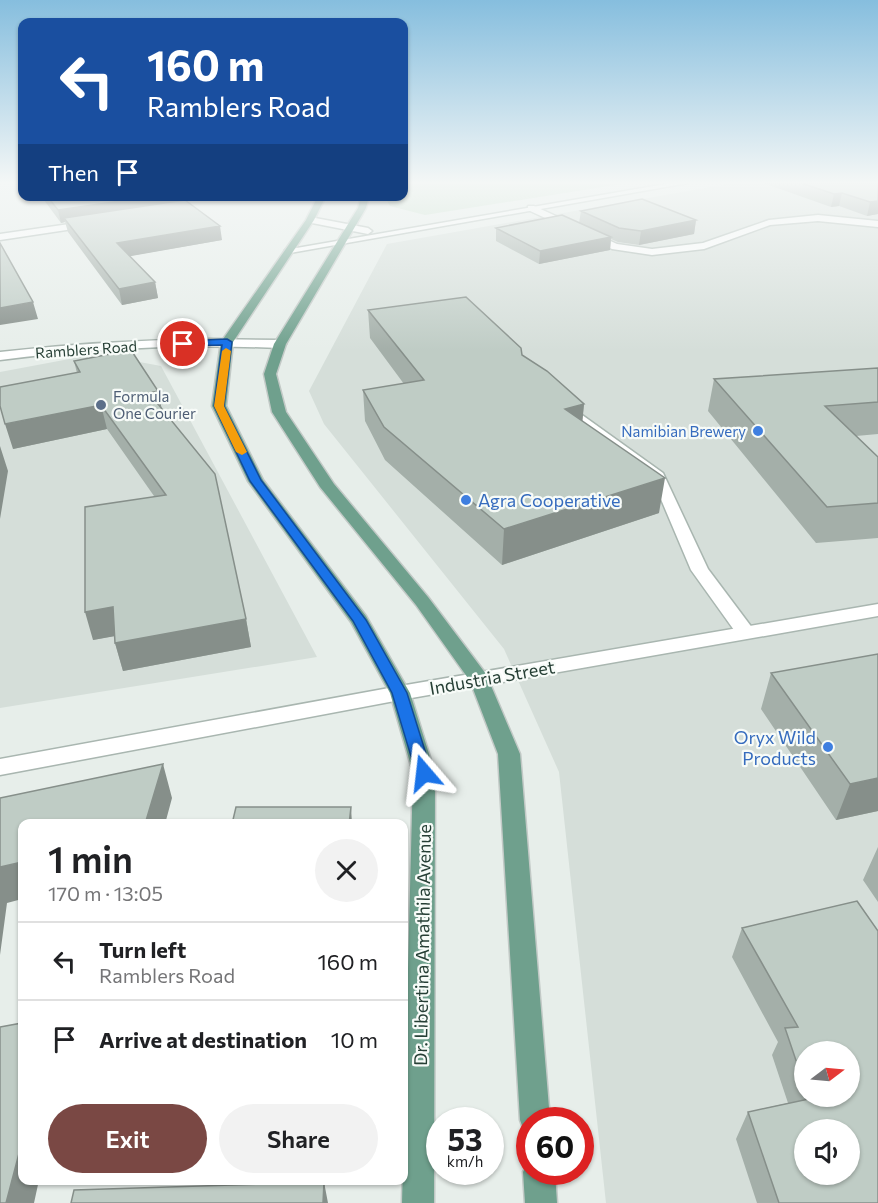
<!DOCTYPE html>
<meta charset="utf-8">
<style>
:root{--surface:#fff;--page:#f2f2f2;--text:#202124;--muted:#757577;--line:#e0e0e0;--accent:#7a4844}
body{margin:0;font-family:Commissioner,sans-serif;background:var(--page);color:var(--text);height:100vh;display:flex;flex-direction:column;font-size:22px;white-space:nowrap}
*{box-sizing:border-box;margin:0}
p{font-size:20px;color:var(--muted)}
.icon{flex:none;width:33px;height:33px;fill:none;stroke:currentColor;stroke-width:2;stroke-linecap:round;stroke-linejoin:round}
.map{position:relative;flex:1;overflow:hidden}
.panel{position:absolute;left:18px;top:819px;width:390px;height:366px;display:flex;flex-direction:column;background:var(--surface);border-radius:12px;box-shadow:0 2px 4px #0004}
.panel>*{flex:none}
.top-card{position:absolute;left:18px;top:18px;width:390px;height:183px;border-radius:12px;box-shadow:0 2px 4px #0004;background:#1a4fa0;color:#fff;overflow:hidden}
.needle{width:39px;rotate:74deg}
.tools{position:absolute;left:794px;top:1041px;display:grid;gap:12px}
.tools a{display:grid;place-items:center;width:66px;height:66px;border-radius:50%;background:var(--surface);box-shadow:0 2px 4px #0004;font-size:30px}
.speed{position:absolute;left:426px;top:1107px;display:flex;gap:12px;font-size:30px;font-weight:700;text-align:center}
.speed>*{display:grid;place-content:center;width:78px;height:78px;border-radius:50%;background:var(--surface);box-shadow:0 2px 4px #0004;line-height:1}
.speed small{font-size:15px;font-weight:400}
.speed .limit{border:9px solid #d22;background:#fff;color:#111}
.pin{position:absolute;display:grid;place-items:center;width:51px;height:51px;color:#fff;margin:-26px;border:3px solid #fff;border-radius:50%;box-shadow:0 2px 6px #0007}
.me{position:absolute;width:66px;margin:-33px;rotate:343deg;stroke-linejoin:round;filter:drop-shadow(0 0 4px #0008)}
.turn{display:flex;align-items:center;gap:21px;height:126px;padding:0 30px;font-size:27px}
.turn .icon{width:78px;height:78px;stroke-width:2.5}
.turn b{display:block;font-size:42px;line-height:51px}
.then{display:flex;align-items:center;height:57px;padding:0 30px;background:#0003;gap:12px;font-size:22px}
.round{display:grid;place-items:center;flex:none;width:63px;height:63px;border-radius:32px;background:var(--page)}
.summary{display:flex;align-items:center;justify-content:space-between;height:102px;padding:0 30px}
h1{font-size:36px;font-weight:600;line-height:45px}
.primary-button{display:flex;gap:12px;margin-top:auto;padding:12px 30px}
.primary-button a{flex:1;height:69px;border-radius:36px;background:var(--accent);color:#fff;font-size:24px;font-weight:600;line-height:69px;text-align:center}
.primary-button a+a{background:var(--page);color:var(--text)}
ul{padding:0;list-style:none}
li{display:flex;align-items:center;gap:18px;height:78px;padding:0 30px;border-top:2px solid var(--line)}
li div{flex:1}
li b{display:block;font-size:22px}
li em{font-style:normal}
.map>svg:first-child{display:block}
.built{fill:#d5ded9;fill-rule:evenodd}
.green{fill:#c2ddc5}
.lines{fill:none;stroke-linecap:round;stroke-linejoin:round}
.service-casing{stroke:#a9b6b0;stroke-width:3}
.minor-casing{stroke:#a9b6b0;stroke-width:3}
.primary-casing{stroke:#c2c9c6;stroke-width:3}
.service{fill:#fff;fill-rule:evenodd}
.minor{fill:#fff;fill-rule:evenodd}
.primary{fill:#6fa08d;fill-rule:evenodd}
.wall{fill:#a4afa9;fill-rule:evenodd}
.shaded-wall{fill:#868f8a}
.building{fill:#bfccc5;stroke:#868f8a;stroke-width:1.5;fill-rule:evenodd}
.route{fill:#1a73e8;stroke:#114b97;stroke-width:1.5}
.slow{fill:#f59e0b}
.service-dot{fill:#5c6f8a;stroke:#f7fbf8;stroke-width:2}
.shop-dot{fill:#3f7fe0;stroke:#f7fbf8;stroke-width:2}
.labels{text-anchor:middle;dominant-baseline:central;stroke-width:4.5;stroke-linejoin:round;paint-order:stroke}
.far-street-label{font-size:15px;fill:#263f35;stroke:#f7fbf8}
.far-service-label{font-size:15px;fill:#4e5e75;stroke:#f7fbf8;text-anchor:start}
.far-shop-label{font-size:15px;fill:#366cbe;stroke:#f7fbf8;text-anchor:end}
.shop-label{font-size:18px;fill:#366cbe;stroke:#f7fbf8;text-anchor:start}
.street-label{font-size:18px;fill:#263f35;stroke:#f7fbf8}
</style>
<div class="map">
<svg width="878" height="1203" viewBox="0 0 878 1203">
<rect width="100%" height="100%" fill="#e7eeea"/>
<path class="built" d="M733,183H878V1203H606L559,772L504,649L324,424L309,391L387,244ZM804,1052H849V1096H804ZM804,1130H849V1174H804Z
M96,354L161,366L317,657L0,708V372Z"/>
<path class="green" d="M404,183H628L425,215L390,206L385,197L404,196Z"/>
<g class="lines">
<defs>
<path id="service" d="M528,206H534L617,244L652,249L703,243L769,220L818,215L878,221V227L818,221L770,225L704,249L652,255L612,249L528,210Z
M564,402L663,473L708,569L753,629L755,633L753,637H739L691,570L652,478L559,409V403Z"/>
<path id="minor" d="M671,183H688L290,253L285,250Z
M310,217L368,228L372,231L368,234L307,222Z
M90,221L93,222V226L0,240V234Z
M210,339L280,340L286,344L280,348C186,344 93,348 0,360V352C70,344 140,340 210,339Z
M878,604V616L400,700L0,775V759L400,686Z"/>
<path id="primary" d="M314,196H322L324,200L314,220L233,342L226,406L263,480L366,616L410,693L435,773L434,1203H402L413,773L390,693L351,622L248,481L212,406L221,342L306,220L316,200Z
M361,196H369L366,208L286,344L276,374L286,412L334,484L428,597L486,674L520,754L550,1120H530V1133L524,1131L520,1120L498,754L470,681L416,605L320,487L272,412L264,374L274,344L358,208Z
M530,1160V1172H555L557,1203H525L523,1172Z"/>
</defs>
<use href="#service" class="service-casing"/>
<use href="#minor" class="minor-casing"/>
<use href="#primary" class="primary-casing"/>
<use href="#service" class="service"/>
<use href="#minor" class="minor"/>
<use href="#primary" class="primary"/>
</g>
<path class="wall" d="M763,183H878V214L867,216L839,206L831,207Z
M41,196H175L176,202L222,240L129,256L155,282L158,298L122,305L68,232L65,222L61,223Z
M581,211L696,220L694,234L639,245L618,242L611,239L610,250L539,264L496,241V228L579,223Z
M368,310L522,355L584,404L582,421L659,513L502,565L385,460L365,421L363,390L404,384L370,338Z
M74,361L158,391L161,408L246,619L251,647L123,671L115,643L114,636L93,640L154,496L107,429L13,449L77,373Z
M878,369V434L856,436L878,457V538L816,543L708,411L714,379Z
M771,673L878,811L836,820L761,709Z
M878,847V902L863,880Z
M857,901L878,1203H757L736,1139L748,1112L788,1103L772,1055L778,1042L732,957L742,928ZM804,1052L849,1096H804Z"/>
<path class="shaded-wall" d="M842,193L839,206L831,207L834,194Z
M155,196H175L176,206L64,218L65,222L61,223L58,210Z
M878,201V214L867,216L870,202Z
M696,220L694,234L639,245L641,231Z
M220,226L222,240L120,258L117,243Z
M611,237L610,250L539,264L540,251Z
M155,282L158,298L122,305L119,289Z
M33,302L38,319L0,325V308Z
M158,391L163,415L149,393Z
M584,404L581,437L565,409Z
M101,405L107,429L13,449L5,424Z
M0,446L8,471L0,519Z
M665,478L659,513L502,565L504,529Z
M113,607L121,635L93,640L85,612Z
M246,619L251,647L123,671L115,643Z
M163,764L172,798L165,824H145Z
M878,778V811L836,820L850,784Z
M351,807L352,824H349Z
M22,862V899L7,903L0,955V867Z
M22,1142V1180H39L34,1203H6Z
M324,1182L328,1203H323Z"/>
<path class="building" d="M801,183H878V201L870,202L842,193L834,194Z
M47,196H155L58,210Z
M642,199L696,220L641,231L619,228L581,211Z
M185,200L220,226L117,243L155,282L119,289L64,218Z
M562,215L611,237L540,251L496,228Z
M0,243L33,302L0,308Z
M466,297L521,348L522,355L547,371L584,404L565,409L665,478L504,529L384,427L363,390L424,380L368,310Z
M131,350L158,391L149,393L215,474L246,619L115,643L113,607L85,612V507L166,495L101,405L5,424L0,406V387L80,372L74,361Z
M878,368V402L825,406L878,457V503L827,507L714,379Z
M878,654V778L850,784L771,673Z
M163,764L145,824H22V862L0,867V798Z
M236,807H351L349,824H232Z
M857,901L878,931V1203H779L748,1112L809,1099L808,1096H849V1052H804V1084L785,1028L798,1027L742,928ZM804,1130H849V1174H804Z
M22,1023V1142L6,1203H0V1027Z
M324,1182L323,1203H71L74,1190Z"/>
<linearGradient id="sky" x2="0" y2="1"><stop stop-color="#86bede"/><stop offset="0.52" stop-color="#f4f7f6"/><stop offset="1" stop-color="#f4f7f6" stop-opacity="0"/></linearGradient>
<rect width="878" height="351" fill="url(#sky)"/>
<path class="route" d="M227,339L232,342L224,406L261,480L366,620L407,693L432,773L430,778H418L416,773L392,693L353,621L250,481L214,406L222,345L183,346L178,344L183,341Z"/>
<path class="slow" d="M226,348L231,351L224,406L247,452L242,455L236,452L214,406L222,351Z"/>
<circle class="service-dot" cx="101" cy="405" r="6"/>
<g class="shop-dot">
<circle cx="758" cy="431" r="6"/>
<circle cx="466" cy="500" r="6"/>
<circle cx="828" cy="747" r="6"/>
</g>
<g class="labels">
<g class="far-street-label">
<text transform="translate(86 349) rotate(-4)">Ramblers Road</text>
</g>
<g class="far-service-label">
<text x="113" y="396">Formula<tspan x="113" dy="17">One Courier</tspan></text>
</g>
<g class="far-shop-label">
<text x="746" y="431">Namibian Brewery</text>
</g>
<g class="shop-label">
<text x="478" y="500">Agra Cooperative</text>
<text x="816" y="737" text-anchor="end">Oryx Wild<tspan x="816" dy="21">Products</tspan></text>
</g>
<g class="street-label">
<text transform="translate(492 677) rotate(-10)">Industria Street</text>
<text transform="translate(422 945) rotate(-89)">Dr. Libertina Amathila Avenue</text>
</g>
</g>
</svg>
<div class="tools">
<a><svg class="needle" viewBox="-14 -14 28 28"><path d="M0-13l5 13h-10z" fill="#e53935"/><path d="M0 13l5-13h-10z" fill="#757577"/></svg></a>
<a><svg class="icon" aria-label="sound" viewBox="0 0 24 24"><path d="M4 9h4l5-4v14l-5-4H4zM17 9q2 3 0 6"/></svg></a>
</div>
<div class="speed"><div>53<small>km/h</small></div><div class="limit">60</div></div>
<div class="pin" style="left:183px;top:344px;background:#d93025"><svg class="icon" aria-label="arrive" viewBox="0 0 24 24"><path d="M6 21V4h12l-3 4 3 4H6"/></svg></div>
<svg class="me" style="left:424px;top:773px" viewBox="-20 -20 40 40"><path d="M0-17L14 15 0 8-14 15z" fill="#1a73e8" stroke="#fff" stroke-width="4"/></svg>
<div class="top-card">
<div class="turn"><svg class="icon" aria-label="left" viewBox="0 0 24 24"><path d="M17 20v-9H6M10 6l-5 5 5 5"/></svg><div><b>160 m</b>Ramblers Road</div></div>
<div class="then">Then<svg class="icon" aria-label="arrive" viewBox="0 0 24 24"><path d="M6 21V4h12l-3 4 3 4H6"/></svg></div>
</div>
<section class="panel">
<div class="summary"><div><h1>1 min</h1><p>170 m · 13:05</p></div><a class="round"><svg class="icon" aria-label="close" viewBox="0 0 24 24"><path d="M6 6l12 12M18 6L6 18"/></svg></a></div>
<ul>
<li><svg class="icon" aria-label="left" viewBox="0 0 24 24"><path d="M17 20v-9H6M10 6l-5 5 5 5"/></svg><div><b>Turn left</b><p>Ramblers Road</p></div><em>160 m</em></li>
<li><svg class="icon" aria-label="arrive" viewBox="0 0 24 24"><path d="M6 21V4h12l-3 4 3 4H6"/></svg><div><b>Arrive at destination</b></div><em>10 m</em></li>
</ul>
<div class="primary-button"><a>Exit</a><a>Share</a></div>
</section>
</div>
